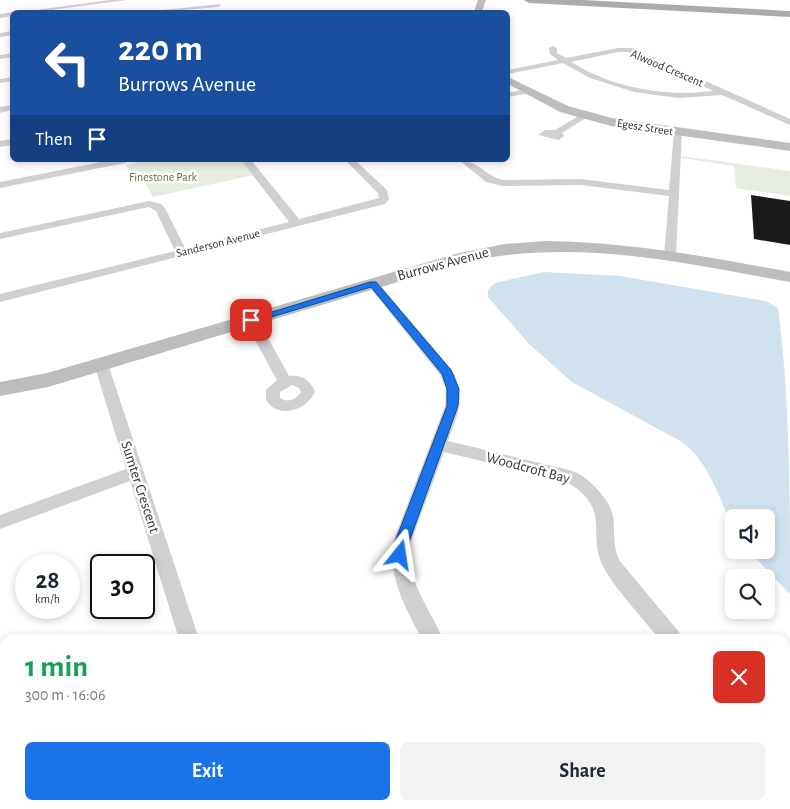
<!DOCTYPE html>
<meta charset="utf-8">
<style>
:root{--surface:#fff;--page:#f2f2f3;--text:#1f2937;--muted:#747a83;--accent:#1a73e8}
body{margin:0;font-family:"Alegreya Sans",sans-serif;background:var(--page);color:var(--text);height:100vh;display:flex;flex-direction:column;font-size:19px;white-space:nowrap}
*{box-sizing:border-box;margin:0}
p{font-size:16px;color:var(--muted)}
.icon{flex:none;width:28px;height:28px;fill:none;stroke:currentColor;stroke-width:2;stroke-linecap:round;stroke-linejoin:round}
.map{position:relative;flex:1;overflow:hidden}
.sheet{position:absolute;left:0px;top:634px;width:790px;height:176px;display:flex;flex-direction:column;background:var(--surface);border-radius:15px 15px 0 0;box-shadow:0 2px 8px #0003}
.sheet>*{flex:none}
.top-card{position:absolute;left:10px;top:10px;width:500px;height:152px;border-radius:8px;box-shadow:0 2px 8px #0003;background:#1a4fa0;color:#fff;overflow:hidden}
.fabs{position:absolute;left:725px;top:509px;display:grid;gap:10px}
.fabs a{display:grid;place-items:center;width:50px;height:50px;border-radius:8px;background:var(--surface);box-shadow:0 2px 8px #0003;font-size:25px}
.speed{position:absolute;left:15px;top:554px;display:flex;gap:10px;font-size:25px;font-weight:700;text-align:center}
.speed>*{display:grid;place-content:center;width:65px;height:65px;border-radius:50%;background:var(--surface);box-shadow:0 2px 8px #0003;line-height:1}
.speed small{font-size:12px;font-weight:400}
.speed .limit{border:2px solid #111;border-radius:8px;background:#fff;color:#111}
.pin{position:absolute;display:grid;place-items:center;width:42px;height:42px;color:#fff;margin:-21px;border-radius:10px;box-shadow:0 2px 8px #0006}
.me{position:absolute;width:55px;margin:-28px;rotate:15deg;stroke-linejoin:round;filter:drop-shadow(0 0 4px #0008)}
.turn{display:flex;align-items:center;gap:18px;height:105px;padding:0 25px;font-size:22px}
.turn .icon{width:65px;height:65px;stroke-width:2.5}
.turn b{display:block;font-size:35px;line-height:42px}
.then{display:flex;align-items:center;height:48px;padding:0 25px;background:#0003;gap:10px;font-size:19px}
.round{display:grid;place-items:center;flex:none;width:52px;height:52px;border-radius:8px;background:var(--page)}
.overview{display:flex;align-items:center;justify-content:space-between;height:85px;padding:0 25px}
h1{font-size:30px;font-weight:600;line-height:38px;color:#1e9e55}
.button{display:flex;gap:10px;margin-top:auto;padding:10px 25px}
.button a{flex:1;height:58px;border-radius:8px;background:var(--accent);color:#fff;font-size:20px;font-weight:600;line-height:58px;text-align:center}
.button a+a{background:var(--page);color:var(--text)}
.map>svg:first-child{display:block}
.green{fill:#e6ecdf}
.water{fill:#cfe2ee}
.building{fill:#1a1a1a}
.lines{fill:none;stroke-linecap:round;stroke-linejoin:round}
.street{fill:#d0d0d0;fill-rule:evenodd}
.secondary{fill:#bdbdbd;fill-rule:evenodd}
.primary{fill:#ababab;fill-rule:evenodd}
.route{fill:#1a73e8;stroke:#114b97}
.labels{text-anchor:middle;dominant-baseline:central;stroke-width:5;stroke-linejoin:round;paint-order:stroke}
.far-street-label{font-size:12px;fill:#333;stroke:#fff}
.far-park-label{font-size:12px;fill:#56703f;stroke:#fff}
.street-label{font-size:15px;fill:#333;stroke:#fff}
</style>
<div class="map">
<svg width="790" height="809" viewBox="0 0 790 809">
<rect width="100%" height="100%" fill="#fff"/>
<path class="green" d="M682,156L790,171V196L736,188L734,166L681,158Z
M150,160H243L254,175L153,197L143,178L133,179L126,165Z"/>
<path class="water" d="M544,272L620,276L766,301L778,308C790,397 790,502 790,594L748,550H766V518H734V531C720,500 710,463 682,442L572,382L530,345L488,297V290L495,283L504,281Z"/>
<path class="building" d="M751,195L790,201V245L754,239Z"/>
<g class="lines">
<path class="street" d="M109,0H127L36,12H22Z
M221,4L219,7L160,12L163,10Z
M12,12V16L0,18V14Z
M12,31V35L0,37V33Z
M553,46L557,48V53L566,58L618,48H632L790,119V125L722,95L678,98L634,92L590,78L563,63L508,74V70L558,60L550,54L549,48ZM618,52H628L713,91C665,97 613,88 571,62Z
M12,53V57L0,59V55Z
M12,77V81L0,83V79Z
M527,89L531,91L530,93L508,97V93Z
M12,105V110L0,113V107Z
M582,114L589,116L562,133L564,136L559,140L538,135L545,130H555Z
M678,129L682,132L676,256L670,260L664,256L669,196L581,185L503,186L486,182L459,160C477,160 486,176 503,180L581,179L669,190L674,132Z
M12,139V145L0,147V141Z
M111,160H130L125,163L0,188V182Z
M241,160H251L299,219L379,198L378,193L345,160H355L387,190L389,199L385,204L0,302V294L175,251L156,211L149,207L0,239V233L149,201L161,204L165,208L185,248L289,222Z
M373,280L377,281L454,373C465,401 458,414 448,441L569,470C580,473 587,479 595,487C625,517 607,528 619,560L679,632L682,639H659C642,617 619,594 605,570C584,534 615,509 565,481L444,452L411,542C407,585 427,602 443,639H422C405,607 389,579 393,542L445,406L446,389L440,375L367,284Z
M251,316L258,320L289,376C302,374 311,381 315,392C307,410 278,420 266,400V390L277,380L244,320ZM292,385L299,388L301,392C296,400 288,403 280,398V392Z
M101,359L108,364L199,639H179L130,481L0,529V515L126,469L94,364Z
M230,805H254L256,809H232Z
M517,805H541L543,809H519Z
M574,805H602L600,809H572Z"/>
<path class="secondary" d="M478,0H486L482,12H474Z
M508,77L568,106L612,118L790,143V151L611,126L560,112L508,84Z
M546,241C629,242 709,257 790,272V282C678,262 582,239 468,261L48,387L0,396V382L47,373L459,253L505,244Z"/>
<path class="primary" d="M524,0H583L790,11V17L529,3Z"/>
</g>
<path class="route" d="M370,282H376L451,370L459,389L458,406L409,542L405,559L400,561L395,559L393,555L395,542L447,406V389L442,374L371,287L255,322L246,320Z"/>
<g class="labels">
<g class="far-street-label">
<text transform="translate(667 68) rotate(23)">Alwood Crescent</text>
<text transform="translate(645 127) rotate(9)">Egesz Street</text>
<text transform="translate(218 243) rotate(-14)">Sanderson Avenue</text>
</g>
<g class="far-park-label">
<text x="163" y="177">Finestone Park</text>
</g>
<g class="street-label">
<text transform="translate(443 264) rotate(-15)">Burrows Avenue</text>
<text transform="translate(528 468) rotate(15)">Woodcroft Bay</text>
<text transform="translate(140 487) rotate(72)">Sumter Crescent</text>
</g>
</g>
</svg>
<div class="fabs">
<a><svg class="icon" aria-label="sound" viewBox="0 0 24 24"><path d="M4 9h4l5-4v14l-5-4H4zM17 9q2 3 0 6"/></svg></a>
<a><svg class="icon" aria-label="search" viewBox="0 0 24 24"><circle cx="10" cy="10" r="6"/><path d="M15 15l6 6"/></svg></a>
</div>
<div class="speed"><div>28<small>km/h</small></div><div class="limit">30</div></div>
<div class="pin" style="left:251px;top:320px;background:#d93025"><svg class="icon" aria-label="arrive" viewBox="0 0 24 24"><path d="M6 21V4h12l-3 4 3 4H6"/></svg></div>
<svg class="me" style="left:400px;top:555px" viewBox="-20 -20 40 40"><path d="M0-17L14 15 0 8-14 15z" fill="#1a73e8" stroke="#fff" stroke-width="4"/></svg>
<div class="top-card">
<div class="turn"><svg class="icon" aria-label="left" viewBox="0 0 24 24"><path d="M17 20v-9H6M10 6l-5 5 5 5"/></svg><div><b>220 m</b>Burrows Avenue</div></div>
<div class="then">Then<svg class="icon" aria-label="arrive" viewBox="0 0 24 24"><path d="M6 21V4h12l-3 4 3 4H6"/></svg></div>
</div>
<section class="sheet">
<div class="overview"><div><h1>1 min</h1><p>300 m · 16:06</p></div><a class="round" style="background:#d93025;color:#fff"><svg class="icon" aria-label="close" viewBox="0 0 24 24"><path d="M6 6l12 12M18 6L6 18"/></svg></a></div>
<div class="button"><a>Exit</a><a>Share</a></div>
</section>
</div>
